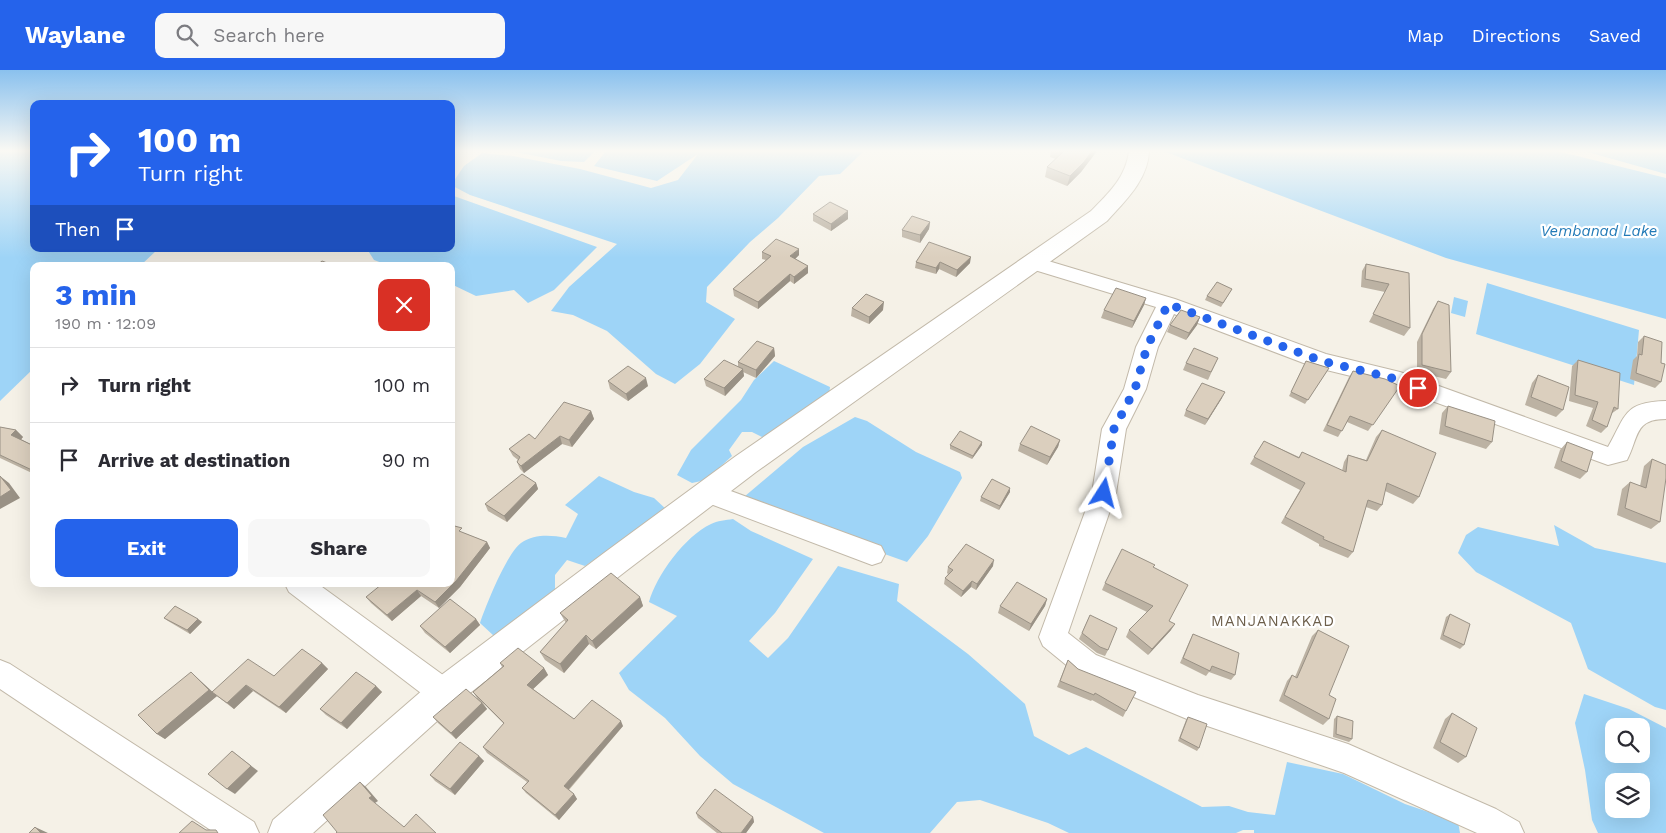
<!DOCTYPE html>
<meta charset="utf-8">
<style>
:root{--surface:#fff;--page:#f7f7f7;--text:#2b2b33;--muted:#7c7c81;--line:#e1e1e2;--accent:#2563eb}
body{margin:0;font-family:"Work Sans",sans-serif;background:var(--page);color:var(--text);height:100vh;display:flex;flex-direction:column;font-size:19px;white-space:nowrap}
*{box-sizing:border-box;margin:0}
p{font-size:16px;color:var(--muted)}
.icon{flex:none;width:28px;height:28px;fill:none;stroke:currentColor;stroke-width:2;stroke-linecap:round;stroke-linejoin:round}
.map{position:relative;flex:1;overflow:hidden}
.sheet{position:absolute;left:30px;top:192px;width:425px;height:325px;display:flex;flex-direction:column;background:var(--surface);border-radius:10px;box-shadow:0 5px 20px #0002}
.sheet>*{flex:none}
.hud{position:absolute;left:30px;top:30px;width:425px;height:152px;border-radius:10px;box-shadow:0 5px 20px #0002;background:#2563eb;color:#fff;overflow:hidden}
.tools{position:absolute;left:1605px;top:648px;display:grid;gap:10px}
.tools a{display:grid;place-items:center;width:45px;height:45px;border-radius:10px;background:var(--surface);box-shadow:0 5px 20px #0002;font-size:25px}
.pin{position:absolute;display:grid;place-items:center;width:42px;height:42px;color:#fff;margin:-21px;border:2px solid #fff;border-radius:50%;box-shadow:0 1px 5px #0007}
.me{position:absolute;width:55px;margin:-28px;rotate:9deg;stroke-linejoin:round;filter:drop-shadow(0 0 4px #0008)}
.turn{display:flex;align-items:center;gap:18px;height:105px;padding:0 25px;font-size:22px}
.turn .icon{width:65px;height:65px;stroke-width:2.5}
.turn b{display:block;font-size:35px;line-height:42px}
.then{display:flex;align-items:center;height:48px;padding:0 25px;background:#0003;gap:10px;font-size:19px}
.round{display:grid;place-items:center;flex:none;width:52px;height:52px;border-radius:10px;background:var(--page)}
.summary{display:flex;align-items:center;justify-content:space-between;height:85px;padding:0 25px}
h1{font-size:30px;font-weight:700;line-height:38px;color:var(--accent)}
.primary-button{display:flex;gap:10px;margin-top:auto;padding:10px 25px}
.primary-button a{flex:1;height:58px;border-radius:10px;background:var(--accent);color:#fff;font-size:20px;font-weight:700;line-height:58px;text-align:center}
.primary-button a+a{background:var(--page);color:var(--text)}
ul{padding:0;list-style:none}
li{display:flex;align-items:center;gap:15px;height:75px;padding:0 25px;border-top:1px solid var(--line)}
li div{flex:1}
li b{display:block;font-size:19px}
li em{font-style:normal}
header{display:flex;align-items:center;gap:30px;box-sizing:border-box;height:70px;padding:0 25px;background:var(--accent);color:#fff}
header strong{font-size:24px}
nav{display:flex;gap:28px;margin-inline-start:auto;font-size:18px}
.search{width:350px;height:45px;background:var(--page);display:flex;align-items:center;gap:12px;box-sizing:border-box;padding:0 18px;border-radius:10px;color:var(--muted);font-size:19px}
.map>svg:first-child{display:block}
.water{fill:#9ed4f7;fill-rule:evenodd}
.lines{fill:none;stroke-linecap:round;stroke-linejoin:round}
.minor-casing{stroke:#c2b9a9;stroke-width:2}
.tertiary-casing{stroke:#c2b9a9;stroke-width:2}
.minor{fill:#fff;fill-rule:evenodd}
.tertiary{fill:#fff;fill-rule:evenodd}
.wall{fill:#bcb2a3}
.shaded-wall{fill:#999185}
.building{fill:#dbcfbe;stroke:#999185}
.route{stroke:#2563eb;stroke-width:9;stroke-dasharray:0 16.2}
.labels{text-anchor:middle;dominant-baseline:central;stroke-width:4.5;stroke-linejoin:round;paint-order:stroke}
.water-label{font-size:15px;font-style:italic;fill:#227ab7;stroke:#fff}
.neighbourhood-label{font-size:15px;letter-spacing:1px;fill:#6d5f4b;stroke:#fff}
</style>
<header>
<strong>Waylane</strong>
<div class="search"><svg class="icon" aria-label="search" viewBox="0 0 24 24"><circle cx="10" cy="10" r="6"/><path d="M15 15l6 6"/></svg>Search here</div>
<nav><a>Map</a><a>Directions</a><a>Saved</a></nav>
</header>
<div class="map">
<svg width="1666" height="763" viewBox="0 0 1666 763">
<rect width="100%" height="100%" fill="#f5f1e7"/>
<path class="water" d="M0,81H34V179H158L140,196H34V298L0,331Z
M511,81H595L584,92L561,91Z
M606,81H864L840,104L819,106L778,148L750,172L707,217L706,232L735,249L700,294L675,314L656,304L607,261L573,245L551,241L569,217L617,174L470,125L451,115L464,96L482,83L513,86L580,99L651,118L678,110L698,84L657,111L594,96Z
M1163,81H1557L1666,108V249L1446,188Z
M1584,81H1666V104Z
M451,125L597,177L554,220L528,233L514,220L476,226L451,214V196H390L374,190L367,179H451Z
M1487,213L1639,260L1634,315L1476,264Z
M1454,227L1468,231L1465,247L1451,243Z
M774,291L830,317L829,325L764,368L752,362H742L729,380L732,386L706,410L692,413L677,405L691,380L741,330L754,310Z
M855,347L867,351L916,382L960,402L962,408L928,466L907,492L738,432L803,377Z
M599,406L634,422L654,428L667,440L585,496L567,490L555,505V523L494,566L480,553C486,535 507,483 521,473C535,464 550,465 566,468L578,444L565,435Z
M733,449L751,461L813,489L775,543L749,571L768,588L788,568L838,496L899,514L897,531L968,584L1025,634L1034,666L1069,685L1086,677L1202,737L1229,736L1248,742L1275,745L1287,692L1343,704L1405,734L1458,752L1460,763H1254V760H1243L1236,763H1069L1048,753L980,730L957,732L930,763H824L733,714L700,686L665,648L629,620L619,603L677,546L649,532C656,506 685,466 711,454C717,451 726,450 733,449Z
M1554,455L1595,478L1666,493V640L1655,637L1588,599L1571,553L1476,502L1458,483L1466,465L1478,457L1559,476Z
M1584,624L1629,639L1666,658V763H1598L1592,750L1585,700L1575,653ZM1614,656H1641V684H1614ZM1614,711H1641V739H1614Z"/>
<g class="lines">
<defs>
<path id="minor" d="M1035,187L1175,229L1326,284L1400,302L1608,377C1626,346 1623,332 1666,331V349C1634,349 1639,367 1627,390L1608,395L1388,315L1314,297L1174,244L1158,277L1146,319L1126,359L1116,423L1068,563L1096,585L1198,625L1348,674L1496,739L1519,752L1524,763H1477L1344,703L1187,649L1076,603L1043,576L1039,567L1092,423L1102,359L1124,319L1136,277L1156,237L1028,198L1025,193L1028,188Z
M709,413L881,476L885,484L881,492L872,495L700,430L697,423L700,416Z
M285,514H318L454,613L458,623L454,633L444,637L434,633L289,522Z
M0,590L10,594L254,752L259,763H215L0,619Z"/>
<path id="tertiary" d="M1129,81H1149C1148,110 1125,131 1107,151L756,402L626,501L456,634L313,763H268L273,750L432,612L604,483L736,386L1091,141C1109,123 1126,107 1129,81Z"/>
</defs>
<use href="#minor" class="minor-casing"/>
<use href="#tertiary" class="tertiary-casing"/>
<use href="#minor" class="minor"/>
<use href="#tertiary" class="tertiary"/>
</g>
<path class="wall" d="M1051,81H1097L1081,102L1067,116L1045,107L1047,97L1056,89L1050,87Z
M813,144L848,149L831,161L813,151Z
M930,152L929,159L920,173L902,167V160Z
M762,182L799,185L795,189L808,203L794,214L790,211L758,239L734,226L733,219L766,190L762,189Z
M916,192L970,193L956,207L939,199L936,204L915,198Z
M1366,194L1409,203L1410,258L1404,266L1369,252L1385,222L1361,217L1362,201Z
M1232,219L1221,237L1205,230L1207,226Z
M1146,228L1144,235L1132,258L1101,248L1104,240Z
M1438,231L1451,302L1446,309L1417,302V272L1433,239Z
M852,238L883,240L869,254L851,246Z
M1200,247L1197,255L1186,270L1167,262L1170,255Z
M1644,266L1661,293V312L1655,318L1630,309L1633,290L1637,286L1638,272Z
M774,278L775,286L756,308L743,302L744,306L725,326L706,316L704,309L738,296V292Z
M1218,288L1208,310L1183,300L1186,293Z
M1578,290L1618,339L1611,344L1607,357L1601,363L1586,356L1593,338L1569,331L1572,296Z
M1306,291L1329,298L1305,334L1289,326Z
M1353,301L1400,316L1368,361L1347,352L1338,367L1323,361L1349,307Z
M1538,305L1563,340L1556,347L1525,335L1532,313Z
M608,311L648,316L628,331L610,319Z
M1222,328L1205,355L1184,346L1186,340Z
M1448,336L1492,372L1486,379L1439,364L1442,343Z
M591,341L594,349L572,377L562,374L524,403L520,399L517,392L518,390L513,386L509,379L535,369Z
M0,357L16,360L23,367L21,369L34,376V404L0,388Z
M1382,360L1419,427L1413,434L1385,421L1382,435L1377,441L1366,437L1353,482L1348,488L1319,476V474L1281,453L1300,420L1250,394L1264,371L1299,387L1302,382L1342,401L1344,392L1348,385L1366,390L1376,367Z
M1060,370L1058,377L1047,395L1018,381L1020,374Z
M1567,372L1587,402L1580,409L1554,398L1560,380Z
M950,375H982L972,389L950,379Z
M1652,389L1660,452L1651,459L1617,445L1622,419L1630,412L1640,416L1644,396Z
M536,413L538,419L507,452L488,441L485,434Z
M1010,422L999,440L980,431L981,427Z
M464,463L487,472L490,478L460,517L439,538L421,526L392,551L371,533L366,527Z
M993,496L976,520L971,517L961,527L944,514L945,508L948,504L947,503L948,497Z
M1153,497L1171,560L1148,585L1126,567L1129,560L1147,542L1102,520L1105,513Z
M640,527L643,536L596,579L589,574L564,603L545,590L540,582L566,553L560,543Z
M1047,529L1045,536L1029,561L998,543L1000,536Z
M1450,544L1464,575L1460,579L1440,569L1446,547Z
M1090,545L1108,580L1105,586L1097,583L1079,569Z
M164,548L198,549L202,552L190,564L168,551Z
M476,549L480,555L450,583L425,563L420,556Z
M1318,560L1329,625V649L1323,655L1279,631L1287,611L1292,605L1295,607L1312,566Z
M1193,564L1235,605L1231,610L1209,602L1206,606L1180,593L1190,570Z
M1068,590L1126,641L1123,647L1092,630L1091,631L1057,617Z
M322,593L328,599L286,643L253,621L234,639L213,623L217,626L165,669L157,664L191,602L212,622L274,606Z
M500,593L544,598L548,605L533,619L574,649L623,656L569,720L574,724L577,729L559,750L526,723L522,718L527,712L487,683L483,677L504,654L483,633L487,639L456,669L438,653L433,647L477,628L473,622L502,597Z
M376,616L382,622L347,659L326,645L320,639Z
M1452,643L1466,687L1458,693L1433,678L1445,649Z
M1337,646L1352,669L1349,672L1333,667L1334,649Z
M1188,647L1199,678L1197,681L1178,671L1186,650Z
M479,686L484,691L455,725L435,711L430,705Z
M696,743L753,747L754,752L746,763H717L698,748Z"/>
<path class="shaded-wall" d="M1092,81H1097L1081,102L1067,116L1070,106Z
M848,141V149L831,161V154Z
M930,152L929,159L920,173V165Z
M799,179V185L791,193L790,186Z
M971,187L970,193L956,207L957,200Z
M940,192L939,199L936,204V198Z
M808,196V203L794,214V207Z
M790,204V211L758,239V232Z
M1146,228L1144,235L1132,258L1134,251Z
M884,232L883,240L869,254V247Z
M1200,247L1197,255L1186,270L1189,263Z
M774,278L775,286L756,308V300Z
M743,299L744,306L725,326L724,318Z
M646,308L648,316L628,331L626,324Z
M1225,322L1222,328L1205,355L1208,349Z
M591,341L594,349L572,377L569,370Z
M16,360L23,367L19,372L11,365Z
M560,366L562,374L524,403L521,396Z
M1060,370L1058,377L1047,395L1050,387Z
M982,372V375L972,389L973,386Z
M0,406L9,413L20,428L0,439Z
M536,413L538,419L507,452L504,446Z
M1010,418V422L999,440L1000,436Z
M487,472L490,478L460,517L439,538L435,532Z
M994,490L993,496L976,520L977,514Z
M972,511L971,517L961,527L963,521Z
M417,520L421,526L392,551L387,545Z
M640,527L643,536L596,579L592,571Z
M1047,529L1045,536L1029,561L1031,554Z
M198,549L202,552L190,564L187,560Z
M476,549L480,555L450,583L445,577Z
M1175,554L1171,560L1148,585L1152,579Z
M586,565L589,574L564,603L560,594Z
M322,593L328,599L286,643L279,637Z
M544,598L548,605L531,621L527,615Z
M191,602L217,626L165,669L157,664Z
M246,615L253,621L234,639L227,633Z
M376,616L382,622L347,659L341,653Z
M482,633L487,639L456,669L451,663Z
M621,651L623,656L567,721L564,716Z
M232,681L258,701L235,724L227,719Z
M479,686L484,691L455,725L450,719Z
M360,712L366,717L378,731L375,733L369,728Z
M574,724L577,729L559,750L555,745Z
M753,747L754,752L746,763H741Z
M35,757L48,763H41Z"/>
<path class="building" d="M1063,81H1092L1084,92L1070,106L1047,97L1064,81Z
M830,132L848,141L831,154L813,144Z
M912,146L930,152L920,165L902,160Z
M776,169L799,179L790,186L808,196L794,207L790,204L758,232L733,219L771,186L762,182Z
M929,172L971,187L957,200L940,192L936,198L916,192Z
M322,191L335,196H316Z
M1366,194L1409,203L1410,258L1373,244L1389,214L1365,209Z
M1217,212L1232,219L1223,233L1207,226Z
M1116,218L1146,228L1134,251L1104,240Z
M866,224L884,232L869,247L852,238Z
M1438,231L1449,235L1451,302L1422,295V264Z
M1181,240L1200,247L1189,263L1170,255Z
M1644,266L1662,272L1661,293L1665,294L1661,312L1636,303L1639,284L1642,285Z
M757,271L774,278L756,300L738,292Z
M1194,278L1218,288L1211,302L1186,293Z
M724,290L743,299L724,318L704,309Z
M1578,290L1620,303L1618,339L1614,337L1607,357L1592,350L1598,332L1575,325Z
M1306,291L1329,298L1308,330L1291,322Z
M628,296L646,308L626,324L608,311Z
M1353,301L1385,309L1400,316L1373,355L1350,346L1342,361L1327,355Z
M1538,305L1569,317L1563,340L1531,327Z
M1202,313L1225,322L1208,349L1186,340Z
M564,332L591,341L569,370L560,366L521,396L517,392L520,387L509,379L529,364L535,369Z
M1448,336L1495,351L1492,372L1445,356Z
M1031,356L1060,370L1050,387L1020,374Z
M0,357L16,360L11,365L34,376V401L0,385Z
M1382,360L1436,383L1419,427L1387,413L1382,435L1368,430L1353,482L1323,469L1324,467L1285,447L1305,413L1254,387L1264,371L1299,388L1302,382L1346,402L1348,385L1367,391Z
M960,361L982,372L973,386L950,375Z
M1567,372L1593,382L1587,402L1561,391Z
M1652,389L1666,395V408L1660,452L1625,438L1630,412L1646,418Z
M522,404L536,413L504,446L485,434Z
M0,406L11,420L0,427Z
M992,409L1010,418L1000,436L981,427Z
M451,455L462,458L459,461L487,472L456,511L435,532L417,520L387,545L366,527L382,514H451Z
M966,474L994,490L977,514L972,511L963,521L945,508L953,500L948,497Z
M1122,479L1155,495L1153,497L1188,515L1169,551L1175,554L1152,579L1129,560L1153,536L1105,513Z
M611,503L640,527L592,571L586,565L560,594L540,582L568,550L560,543Z
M1017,512L1047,529L1031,554L1000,536Z
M450,529L476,549L445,577L420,556Z
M175,536L198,549L187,560L164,548Z
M1450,544L1470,554L1464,575L1443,565Z
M1090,545L1117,558L1108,580L1100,577L1082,563Z
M1318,560L1349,576L1329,625L1336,629L1329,649L1284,625L1292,605L1297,608Z
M1193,564L1239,583L1235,605L1212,596L1210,601L1183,588Z
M518,578L544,598L527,615L574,649L592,630L621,651L564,716L574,724L555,745L522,718L529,711L483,677L504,653L473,622L504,596L500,593Z
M302,579L322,593L279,637L246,615L227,633L212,622L248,589L274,606Z
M1068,590L1078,599L1136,622L1126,641L1095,623L1094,625L1060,611Z
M191,602L209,620L157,664L138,645Z
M356,602L376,616L341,653L320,639Z
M466,619L482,633L451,663L433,647Z
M1452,643L1477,658L1466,687L1440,672Z
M1337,646L1353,651L1352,669L1336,664Z
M1188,647L1207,654L1199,678L1180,668Z
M460,672L479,686L450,719L430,705Z
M232,681L251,696L227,719L208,704Z
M360,712L372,726L369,728L404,757L416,744L436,763H336L337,762L323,745Z
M715,719L753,747L741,763H722L696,743Z
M192,751L206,760H216L218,763H179Z
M35,757L41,763H29Z"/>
<linearGradient id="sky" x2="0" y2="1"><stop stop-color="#8ac1ee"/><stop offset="0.43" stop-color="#faf9f4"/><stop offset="1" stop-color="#faf9f4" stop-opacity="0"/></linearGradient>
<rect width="1666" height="188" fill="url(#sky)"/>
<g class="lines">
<path class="route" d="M1104,423L1114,359L1135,319L1147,277L1168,234L1322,291L1392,308L1418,318"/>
</g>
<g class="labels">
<g class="water-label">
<text x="1599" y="161">Vembanad Lake</text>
</g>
<g class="neighbourhood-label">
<text x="1273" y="551">MANJANAKKAD</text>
</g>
</g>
</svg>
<div class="tools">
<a><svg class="icon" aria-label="search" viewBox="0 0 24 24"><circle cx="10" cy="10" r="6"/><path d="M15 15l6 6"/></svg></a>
<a><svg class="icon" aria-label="layers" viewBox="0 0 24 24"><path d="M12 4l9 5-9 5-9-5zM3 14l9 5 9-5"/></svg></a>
</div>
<div class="pin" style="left:1418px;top:318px;background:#d93025"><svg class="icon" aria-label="arrive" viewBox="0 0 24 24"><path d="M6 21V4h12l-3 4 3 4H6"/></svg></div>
<svg class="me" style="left:1104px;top:423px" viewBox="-20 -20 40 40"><path d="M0-17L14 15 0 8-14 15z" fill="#2563eb" stroke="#fff" stroke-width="4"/></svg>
<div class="hud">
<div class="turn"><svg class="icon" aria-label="right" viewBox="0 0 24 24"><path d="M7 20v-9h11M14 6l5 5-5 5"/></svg><div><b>100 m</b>Turn right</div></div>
<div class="then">Then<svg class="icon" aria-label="arrive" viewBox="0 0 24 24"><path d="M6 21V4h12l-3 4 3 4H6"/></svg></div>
</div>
<section class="sheet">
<div class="summary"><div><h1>3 min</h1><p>190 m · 12:09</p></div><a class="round" style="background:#d93025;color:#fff"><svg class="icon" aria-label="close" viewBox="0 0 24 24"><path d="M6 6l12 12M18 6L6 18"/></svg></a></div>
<ul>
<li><svg class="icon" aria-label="right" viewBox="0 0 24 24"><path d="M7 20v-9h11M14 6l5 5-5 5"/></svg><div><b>Turn right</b></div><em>100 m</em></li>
<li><svg class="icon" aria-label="arrive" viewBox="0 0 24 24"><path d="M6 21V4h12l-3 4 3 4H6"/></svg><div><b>Arrive at destination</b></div><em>90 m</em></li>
</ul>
<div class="primary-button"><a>Exit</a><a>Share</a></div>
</section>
</div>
